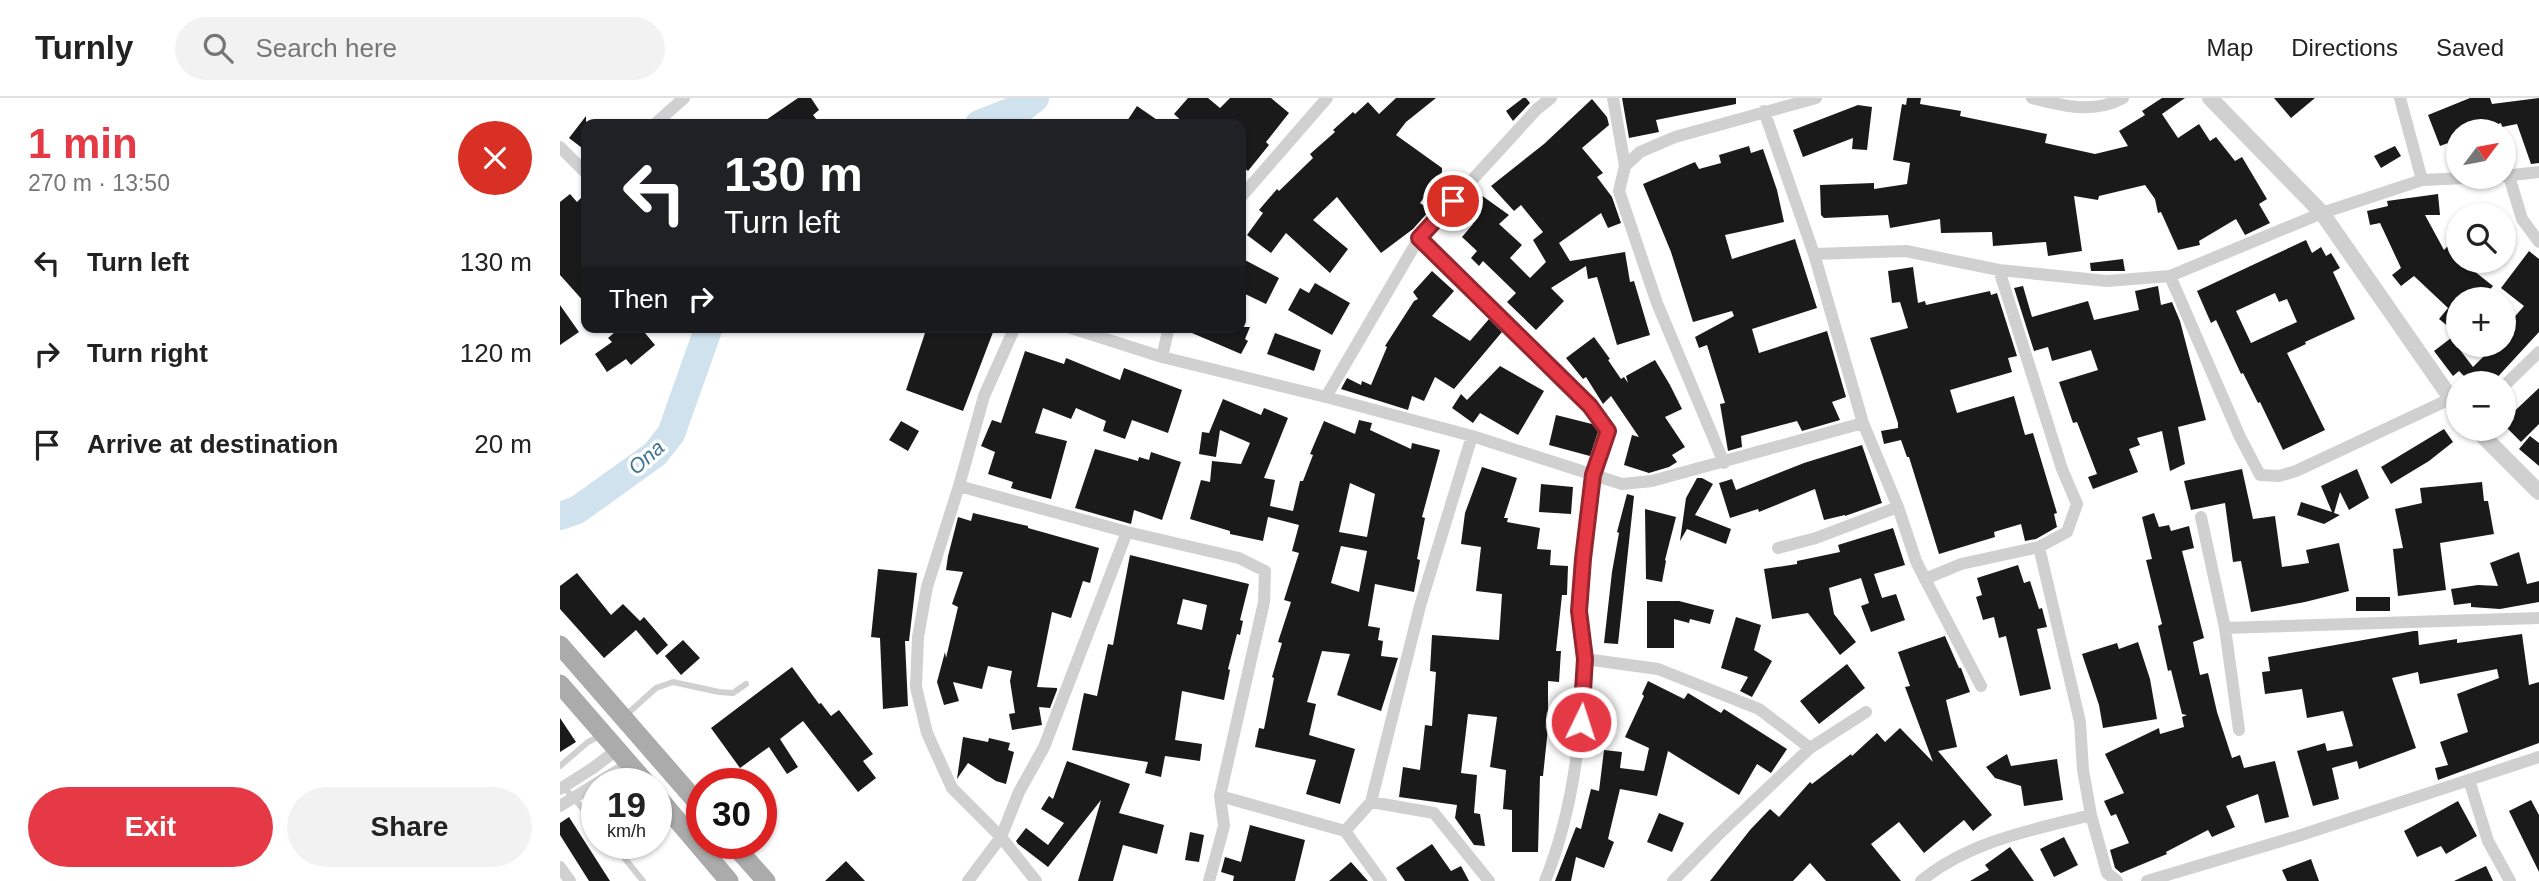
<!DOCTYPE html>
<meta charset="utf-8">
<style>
:root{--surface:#fff;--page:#f2f2f2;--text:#222;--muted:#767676;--line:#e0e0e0;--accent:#e63946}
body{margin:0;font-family:Arial,sans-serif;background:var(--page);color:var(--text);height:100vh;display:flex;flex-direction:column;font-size:26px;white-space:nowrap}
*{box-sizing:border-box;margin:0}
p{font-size:23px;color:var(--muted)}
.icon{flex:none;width:38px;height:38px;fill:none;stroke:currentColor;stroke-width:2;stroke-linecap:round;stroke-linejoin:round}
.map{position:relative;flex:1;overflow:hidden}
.side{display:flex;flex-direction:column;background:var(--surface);width:560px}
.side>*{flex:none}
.hud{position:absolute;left:21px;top:21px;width:665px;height:214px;border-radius:14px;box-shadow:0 2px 5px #0004;background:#202124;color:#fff;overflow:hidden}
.needle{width:46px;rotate:58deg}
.fabs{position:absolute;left:1886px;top:21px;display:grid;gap:14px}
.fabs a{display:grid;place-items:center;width:70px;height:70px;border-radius:50%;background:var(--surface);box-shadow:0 2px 5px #0004;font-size:35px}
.speed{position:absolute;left:21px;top:670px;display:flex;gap:14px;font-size:35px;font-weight:700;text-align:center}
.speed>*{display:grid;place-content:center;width:91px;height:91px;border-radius:50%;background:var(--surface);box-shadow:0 2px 5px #0004;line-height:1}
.speed small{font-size:18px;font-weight:400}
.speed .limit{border:10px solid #d22;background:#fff;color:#111}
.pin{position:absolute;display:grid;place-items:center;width:60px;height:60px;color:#fff;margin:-30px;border:4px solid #fff;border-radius:50%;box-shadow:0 2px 7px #0007}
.me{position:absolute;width:77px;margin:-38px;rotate:4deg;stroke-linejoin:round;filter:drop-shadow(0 0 5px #0008)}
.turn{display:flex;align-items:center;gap:24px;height:147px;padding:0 28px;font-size:32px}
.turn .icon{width:91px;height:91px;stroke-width:2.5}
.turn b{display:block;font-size:49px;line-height:60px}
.then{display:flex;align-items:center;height:66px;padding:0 28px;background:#0003;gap:14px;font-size:26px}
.round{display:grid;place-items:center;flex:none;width:74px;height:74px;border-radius:37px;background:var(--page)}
.head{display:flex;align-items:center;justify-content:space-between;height:119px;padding:0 28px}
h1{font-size:42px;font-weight:700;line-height:52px;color:var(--accent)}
.action{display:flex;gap:14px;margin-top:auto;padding:14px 28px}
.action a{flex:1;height:80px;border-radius:42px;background:var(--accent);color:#fff;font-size:28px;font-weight:700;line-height:80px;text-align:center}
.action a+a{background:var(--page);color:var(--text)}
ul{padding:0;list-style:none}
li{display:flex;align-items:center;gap:21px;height:91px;padding:0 28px}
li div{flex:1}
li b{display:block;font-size:26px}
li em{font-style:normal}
header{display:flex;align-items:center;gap:42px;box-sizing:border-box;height:98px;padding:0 35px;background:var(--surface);border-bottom:2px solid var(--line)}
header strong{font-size:33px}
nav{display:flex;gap:38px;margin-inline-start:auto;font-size:24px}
.search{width:490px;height:63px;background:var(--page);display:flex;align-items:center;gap:18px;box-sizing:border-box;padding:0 24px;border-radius:38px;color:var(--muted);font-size:26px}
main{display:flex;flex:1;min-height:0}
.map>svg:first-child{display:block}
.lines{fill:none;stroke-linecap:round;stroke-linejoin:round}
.river{stroke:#cfe2ee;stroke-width:28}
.building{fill:#1a1a1a;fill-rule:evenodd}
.service{stroke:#d0d0d0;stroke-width:6}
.minor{stroke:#d0d0d0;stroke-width:12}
.tertiary{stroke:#d0d0d0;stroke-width:16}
.primary{stroke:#ababab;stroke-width:19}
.route-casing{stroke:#96252e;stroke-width:18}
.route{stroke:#e63946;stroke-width:12}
.labels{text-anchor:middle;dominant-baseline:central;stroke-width:7;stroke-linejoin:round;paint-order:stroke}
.water-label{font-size:21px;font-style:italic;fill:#3f7597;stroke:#fff}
</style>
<header>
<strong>Turnly</strong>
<div class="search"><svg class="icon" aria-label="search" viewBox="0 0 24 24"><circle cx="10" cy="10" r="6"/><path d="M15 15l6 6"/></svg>Search here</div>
<nav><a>Map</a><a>Directions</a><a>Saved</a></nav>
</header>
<main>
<section class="side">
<div class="head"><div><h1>1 min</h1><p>270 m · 13:50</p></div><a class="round" style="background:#d93025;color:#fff"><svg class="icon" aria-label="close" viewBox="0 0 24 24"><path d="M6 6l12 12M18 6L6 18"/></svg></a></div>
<ul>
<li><svg class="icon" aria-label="left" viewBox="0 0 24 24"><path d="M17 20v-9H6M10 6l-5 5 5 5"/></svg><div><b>Turn left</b></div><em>130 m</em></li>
<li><svg class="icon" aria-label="right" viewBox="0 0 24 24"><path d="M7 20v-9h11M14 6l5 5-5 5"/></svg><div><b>Turn right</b></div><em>120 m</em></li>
<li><svg class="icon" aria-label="arrive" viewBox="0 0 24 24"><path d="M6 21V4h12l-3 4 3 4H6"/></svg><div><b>Arrive at destination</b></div><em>20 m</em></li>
</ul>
<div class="action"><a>Exit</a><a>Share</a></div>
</section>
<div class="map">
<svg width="1979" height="783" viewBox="0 0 1979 783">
<rect width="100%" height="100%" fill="#fff"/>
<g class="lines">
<path class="river" d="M419,26L465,8L475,0
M0,418L17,412L95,356L111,336L149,229"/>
</g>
<path class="building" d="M238,0H251L259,12L253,17L257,22L250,26H200Z
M628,0H648L660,10L670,0H711L729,15L706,44L709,47L688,73L681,67V26H625L614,16Z
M836,0H876L846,24L836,37L882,70V74L860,105L870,112L853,131L821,155L777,99L753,122L788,151L770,175L726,135L711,155L687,137L703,115L699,112L717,91L719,93L753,60L750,56L775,34L773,32L793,14L795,16L808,4L819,16Z
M963,0H966L970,5L953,23L946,13Z
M1062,0H1176V6L1096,22L1099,34L1069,40Z
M1347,0H1361L1360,6L1401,13L1400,18L1487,36L1485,45L1535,56L1568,48L1559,33L1585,17L1582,13L1602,0H1625L1602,16L1618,40L1639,26L1650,43L1656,39L1675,63L1682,59L1707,101L1699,106L1710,125L1685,137L1676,121L1639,143L1640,147L1618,152L1601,114L1598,115L1595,101L1585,87L1539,98L1538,102L1514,98L1522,153L1488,158L1486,144L1433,148L1432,134L1381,135L1380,121L1330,130L1328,117L1264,120L1261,117L1260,87L1314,85V91L1347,86L1350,65L1333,62L1342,6L1346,7Z
M1714,0H1755L1731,20Z
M1910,0H1930L1932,6L1979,0V65L1971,66L1957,26L1942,29L1941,25L1919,33H1899V41L1880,48L1868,17Z
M1032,1L1047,19L1049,27L1022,50L1043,75L1037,79L1052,99L1061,125L1048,130L1041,115L999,145L1010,163L1065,154L1070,184L1074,183L1090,237L1057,247L1037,179L1028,181L1026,168L991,190L1004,203L976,232L947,204L956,195L923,163L919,168L911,160L917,153L902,139L913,126L909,122L918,112L911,105L921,97L949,117L939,126L962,147L950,160L970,180L986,164L973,142L983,134L961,107L954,113L931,88L984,46Z
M1298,7L1312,9L1307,52L1292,51L1293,40L1243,59L1233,32Z
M577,8L603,26H565Z
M26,18V53L9,40Z
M1189,48L1191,55L1203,51L1217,92L1224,124L1165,137L1172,161L1235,141L1257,210L1192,231L1199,255L1267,233L1286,299L1272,304L1280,322L1242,333L1237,323L1181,338L1182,349L1168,353L1160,306L1165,305L1147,247L1139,250L1135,239L1174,218L1172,213L1133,224L1111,154L1083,86L1135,64L1139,71L1161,65L1159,57Z
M1835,48L1841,58L1821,70L1814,58Z
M26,95V206L0,177V104L10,96L17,104Z
M1878,96L1880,117H1865L1884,152L1899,136V163H1915L1909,169L1933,188L1922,201H1899V237L1879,221L1888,210L1854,178L1841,188L1832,177L1841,170L1820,125L1810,127L1807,113L1828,108L1827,103Z
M1746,142L1752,155L1761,149L1766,158L1771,155L1780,170L1773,174L1795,221L1745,244L1746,246L1727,255L1765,332L1723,352L1700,304L1698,305L1683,275L1681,276L1656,222L1651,225L1637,193ZM1715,195L1719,204L1727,201L1737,224L1691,245L1676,213Z
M1969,153L1979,161V234L1932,285H1911L1899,273L1893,278L1874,253L1891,240L1913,269L1935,247H1944V231L1964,208L1941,190Z
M681,160L719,180L706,206L681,194Z
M1563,161L1565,173H1531L1530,165Z
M1353,169L1358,205L1365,203L1366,207L1430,193L1431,197L1437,195L1457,258L1448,260L1452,274L1390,292L1397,315L1454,298L1465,337L1473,335L1497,415L1494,416L1497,429L1476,441L1465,443L1461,426L1434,434L1435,439L1379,456L1349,359H1347L1341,342L1324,346L1321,333L1338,330V325L1310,240L1348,230L1340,204L1332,205L1328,173Z
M872,173L894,193L872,218L910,243L929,221L942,234L894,291L875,279L864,303L852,298L848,312L781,291L787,280L801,287L802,283L811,287L827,249L825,248L854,203L858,201L853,194Z
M755,185L790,205L772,237L728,212L740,190L749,195Z
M1463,188L1472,219L1528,203L1534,222L1579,212L1575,193L1598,188L1601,207L1612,204L1620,223L1646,322L1618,329L1625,366L1610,373L1602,333L1577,340L1580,347L1569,351L1578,374L1533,391L1528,379L1537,376L1517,324L1513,325L1499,284L1538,272L1531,252L1492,263L1488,249L1474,253L1454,190Z
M0,207L19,234L0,247Z
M61,229H80L95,247L71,267L66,261L47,274L35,256L52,244L48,240Z
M367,229H435L403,313L346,292Z
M618,229H690L685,241L688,243L681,256Z
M715,235L761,252L754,273L707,256Z
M1034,239L1050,261L1048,262L1061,281L1064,279L1068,285L1066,278L1095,262L1110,287L1122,311L1105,319L1125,349L1112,357L1117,364L1109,369L1089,375L1064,367L1072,337L1079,339L1051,298L1043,306L1026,279L1023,281L1006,260Z
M465,253L504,266L506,260L560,282L564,270L622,292L608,335L572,322L565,341L543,333L546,323L516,310L511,321L483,310L475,335L507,343L491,401L451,390L453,384L428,376L435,354L421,348L432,322L441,325Z
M940,268L984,293L958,337L920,315L913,325L892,310L901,296L907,302Z
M1979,290V326L1961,344L1944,327V323Z
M663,301L701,317L704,310L728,320L704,380L715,382L710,408L733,413L740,383H743L753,357L750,356L764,323L795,336L799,322L812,325L810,332L851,351L852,345L880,352L862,419L865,420L857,461L860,462L854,494L815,486L808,528L820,530L818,542L823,543L821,558L838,560L821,613L777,597L790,556L762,553L747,604L756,606L749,637L795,651L780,706L746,696L756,662L695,649L699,630L704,631L714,580L712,579L722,545L718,544L731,504L724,502L739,455L732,453L739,427L708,419L703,443L670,436V433L630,421L641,382L650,384L652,363L681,366L690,345L660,332L656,359L639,356L642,334L649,335ZM790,385L815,396L807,439L779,434ZM781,448L807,453L799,494L771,485Z
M996,317L1032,326L1038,334L1030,358L989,347Z
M341,323L359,333L348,353L329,342Z
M1884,331L1893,344L1869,363L1831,386L1821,369Z
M1970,338L1979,345V368L1959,351Z
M1302,347L1322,405L1285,418V417L1264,422L1255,391L1199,414L1198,411L1170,420L1159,385L1172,381L1176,392L1244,365Z
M535,351L578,363L579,359L589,362L591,354L621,364L602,422L574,412L571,426L515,410Z
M922,369L957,380L944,420H948L947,424L980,430L977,451L991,452L990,467L1008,468L1007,497H1002L996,553H1001L999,584L988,583V630L983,678H980L978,754H952V712L943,711L946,672L930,669L937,619L908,616L901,675L917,677L914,715L920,716L925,748L914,747L895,720L897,707L839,699L843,669L860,672L865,627L872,628L876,574L870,573L872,537L939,542L942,496L916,493L921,449L901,446L905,415Z
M1682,371L1693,421L1715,418L1722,469L1749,465L1746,452L1779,445L1789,493L1745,504L1691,514L1681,463L1673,464L1665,405L1631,412L1624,383Z
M1797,371L1809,400L1789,412L1780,394L1774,415L1780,417L1764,426L1737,417L1741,404L1772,414L1761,388Z
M1137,380H1142L1153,386L1135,417L1171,431L1166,446L1127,431L1120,443L1126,400Z
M1922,384L1924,403H1928L1934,436L1880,445L1886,492L1838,498L1833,451L1843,450L1835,411L1862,405L1860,390Z
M981,386L1013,389L1011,416L979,414Z
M1067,396L1074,398L1058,546L1044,545L1052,474L1059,435L1057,434Z
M1085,411L1116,419L1105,462L1106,463L1102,484L1086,481Z
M413,415L468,428V430L539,450L530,485L523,483L511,520L492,514L477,589L497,590V592L490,610L479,609L482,627L452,632L449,616L455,615L450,583L452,573L428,568L422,591L393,584L399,603L384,607L377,584L385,554L386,560L398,509L392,506L403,474L386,472L388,458L398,419L411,423Z
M1594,415L1599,429L1609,427L1611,433L1629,428L1634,450L1622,453L1644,540L1633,544L1640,577L1648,575L1657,614L1672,660L1680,657L1684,670L1715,663L1729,719L1705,725L1698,696L1666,708L1675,729L1652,739L1648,732L1606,754L1607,756L1561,775L1555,770L1550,752L1569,745L1556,716L1551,718L1544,703L1564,695L1545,656L1599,630L1600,636L1624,629L1622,619L1627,617L1622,616L1611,572L1608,573L1598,528L1602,526L1586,462L1592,461L1582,419Z
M1333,430L1345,467L1314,476L1322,500L1336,496L1345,522L1311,534L1301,508L1309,505L1301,480L1269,490L1274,516L1296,544L1280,557L1248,515L1212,521L1204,471L1237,466V463L1280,454L1278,447Z
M1959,454L1967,486L1979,483V504L1940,511L1911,509V505L1894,507L1891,491L1918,487L1938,488L1930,465Z
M570,457L689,486L680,522L683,523L680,537L677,536L668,571L670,572L664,602L622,593L615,642L642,646L640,663L605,658L601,679L585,675L588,664L512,652L524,595L537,598L548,546L553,547ZM623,501L647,507L642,532L617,526Z
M1458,467L1464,485L1470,483L1479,511L1482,510L1487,529L1477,531L1491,591L1460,598L1446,538L1439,540L1434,519L1423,522L1416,499L1422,497L1417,480Z
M318,471L357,475L349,543H345L348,608L323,611L320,540L311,539Z
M17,475L51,517L63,506L80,523L84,519L108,547L97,557L76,532L44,560L0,511V488Z
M1796,499H1830V513H1796Z
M1087,503H1119L1154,512L1150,526L1130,521L1129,525L1114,521V550H1087Z
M1176,519L1201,527L1194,552L1212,563L1192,599L1180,593L1188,579L1161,570Z
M1854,533H1858L1859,547L1897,541V545L1962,536L1969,587L1979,584V645L1878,682L1875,670L1888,667L1880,644L1908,634L1897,596L1939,580L1937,571L1860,586L1858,574L1832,580L1856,650L1799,671L1797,663L1772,670L1779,701L1753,708L1737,653L1765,645L1767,653L1793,648L1783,613L1747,620L1742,591L1705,596L1702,574L1710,573L1708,559Z
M1385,538L1399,570H1401L1410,594L1386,602L1397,649L1378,653L1432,717L1413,733L1404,722L1364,755L1339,724L1311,746L1341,783H1266L1250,765L1233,783H1150L1190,732L1210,711L1219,719L1250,684L1252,686L1291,656L1292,658L1317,635L1325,644L1340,630L1373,664L1345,589L1350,588L1338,554Z
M123,542L140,560L121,577L105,558Z
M1578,544L1590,581L1597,621L1543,630L1539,607L1522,556L1557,545L1559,551Z
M1287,566L1305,590L1259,626L1240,603Z
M232,569L259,606L261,605L271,618L279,612L313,656L303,663L316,680L298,694L243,623L220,641L238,669L227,676L209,649L180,670L151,630Z
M1088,583L1124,601L1128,595L1161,615L1164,611L1227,651L1211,675L1197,666L1179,697L1108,653L1097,698L1060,691L1048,741L1054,744L1044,770L1016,759L1011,783H995L1016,729L1021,731L1031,691L1039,693L1044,652L1062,654L1060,670L1084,673L1089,650L1065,639L1084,598L1082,596Z
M0,620L16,644L0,654Z
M403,639L428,644L429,640L450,645L448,652L454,654L446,686L436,683L408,665L397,681Z
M1447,656L1451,668L1497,661L1503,702L1464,708L1461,688L1435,680L1426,669Z
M507,663L570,686L559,715L604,727L597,756L563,747L553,783H518L541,702L488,769L458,746L456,743L466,730L488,747L504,725L481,711L489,698L493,701Z
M1971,702L1979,717V774L1949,713Z
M1898,703L1917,738L1886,756L1881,748L1857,759L1844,733Z
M1099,715L1124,725L1112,754L1087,744Z
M9,719L50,783H29L0,737V725Z
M690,727L745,742L735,783H673L674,778L661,774L665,759L681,764Z
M630,734L644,737L639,764L625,762Z
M1504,739L1518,767L1494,779L1480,751Z
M872,746L891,773L901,768L909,783H845L836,770Z
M1450,749L1474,783H1410L1429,772L1425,767Z
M1751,761L1759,783H1727L1722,772Z
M286,763L305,783H265Z
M791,764L808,783H769Z
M1926,768L1933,783H1894Z"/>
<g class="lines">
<path class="service" d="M65,618L96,590L113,584L159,594L173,595L186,586
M0,668L28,644L40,638
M3,688L37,727
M53,746L83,783"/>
<path class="minor" d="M1053,0L1065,68
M1472,0C1502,8 1534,16 1563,0
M1840,0L1862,82
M1204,13L1254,156L1303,325L1338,409L1356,463L1365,481L1401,466L1479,449L1507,434L1517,406L1502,371L1439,172
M95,26L124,0
M0,49L26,75
M1944,78L1979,74
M1949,78L1962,121L1979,144
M681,99L767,0
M859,140L1030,308L1048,333C1043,348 1036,363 1033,379C1025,421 1020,468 1020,511C1019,529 1025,546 1024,564C1022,636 1012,717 985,783
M1254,156L1346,153L1439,172L1547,183L1610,178L1762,115L1862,82L1929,79
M1610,178L1680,339L1700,377L1719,378L1736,373L1890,301
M455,229L424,298L399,388L367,489L358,539L356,589L367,635L392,690L441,739L476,783
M508,229L602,259L766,299L912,338L1062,386L1092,383L1303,325
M602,259L609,229
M1944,288L1979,254
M766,299L859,140L977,11L991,0
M1164,365L1097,205L1059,93L1065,68L1080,54L1115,39L1256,0
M399,388L567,434L679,460L705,473L704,504L660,698L664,728L649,783
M1641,419L1665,530L1679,632
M1479,449L1520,624L1523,672L1531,717L1547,775L1557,783
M1218,450L1256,440L1338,409
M1365,481L1421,588
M1665,530L1979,520
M1025,561L1098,571L1199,611L1250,650
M1909,682L1928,743L1950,783
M0,691L33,670L58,651
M660,698L785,733L821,783
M811,704L874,715L929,783
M0,708L70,665
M785,733L811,704L860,508L912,338
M0,769L10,783
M408,783L441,739L459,694L484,649L567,434
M1113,783L1157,738L1250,650L1306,614
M1361,783C1410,743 1472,732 1531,717
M1587,783L1738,738L1979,659"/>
<path class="tertiary" d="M1650,0L1762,115L1899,312
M1916,331L1979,394"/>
<path class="primary" d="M0,547L142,710
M0,586L87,686
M96,697L169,783
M173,746L206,783"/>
</g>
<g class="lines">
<defs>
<path id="route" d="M893,103L859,140L1030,308L1048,333L1033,377L1023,461L1019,513L1025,561L1021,624"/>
</defs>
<use href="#route" class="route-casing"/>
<use href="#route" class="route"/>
</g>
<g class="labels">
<g class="water-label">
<text transform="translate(86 359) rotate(-41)">Ona</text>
</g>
</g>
</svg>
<div class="fabs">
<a><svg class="needle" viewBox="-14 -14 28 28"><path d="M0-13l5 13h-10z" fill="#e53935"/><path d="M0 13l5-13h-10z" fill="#767676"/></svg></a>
<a><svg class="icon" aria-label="search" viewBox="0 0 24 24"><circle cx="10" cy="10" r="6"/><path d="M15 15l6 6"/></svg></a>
<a>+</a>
<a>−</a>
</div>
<div class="speed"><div>19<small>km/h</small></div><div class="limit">30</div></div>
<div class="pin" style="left:893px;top:103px;background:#d93025"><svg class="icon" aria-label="arrive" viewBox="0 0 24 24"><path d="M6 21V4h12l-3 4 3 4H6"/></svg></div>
<svg class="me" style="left:1021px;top:624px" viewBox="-20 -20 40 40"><circle r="17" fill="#e63946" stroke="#fff" stroke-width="3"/><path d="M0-11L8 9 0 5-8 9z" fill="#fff"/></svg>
<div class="hud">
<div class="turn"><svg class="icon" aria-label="left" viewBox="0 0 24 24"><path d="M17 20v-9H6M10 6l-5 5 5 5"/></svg><div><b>130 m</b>Turn left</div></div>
<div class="then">Then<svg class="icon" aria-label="right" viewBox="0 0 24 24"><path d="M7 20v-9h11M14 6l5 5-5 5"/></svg></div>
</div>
</div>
</main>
